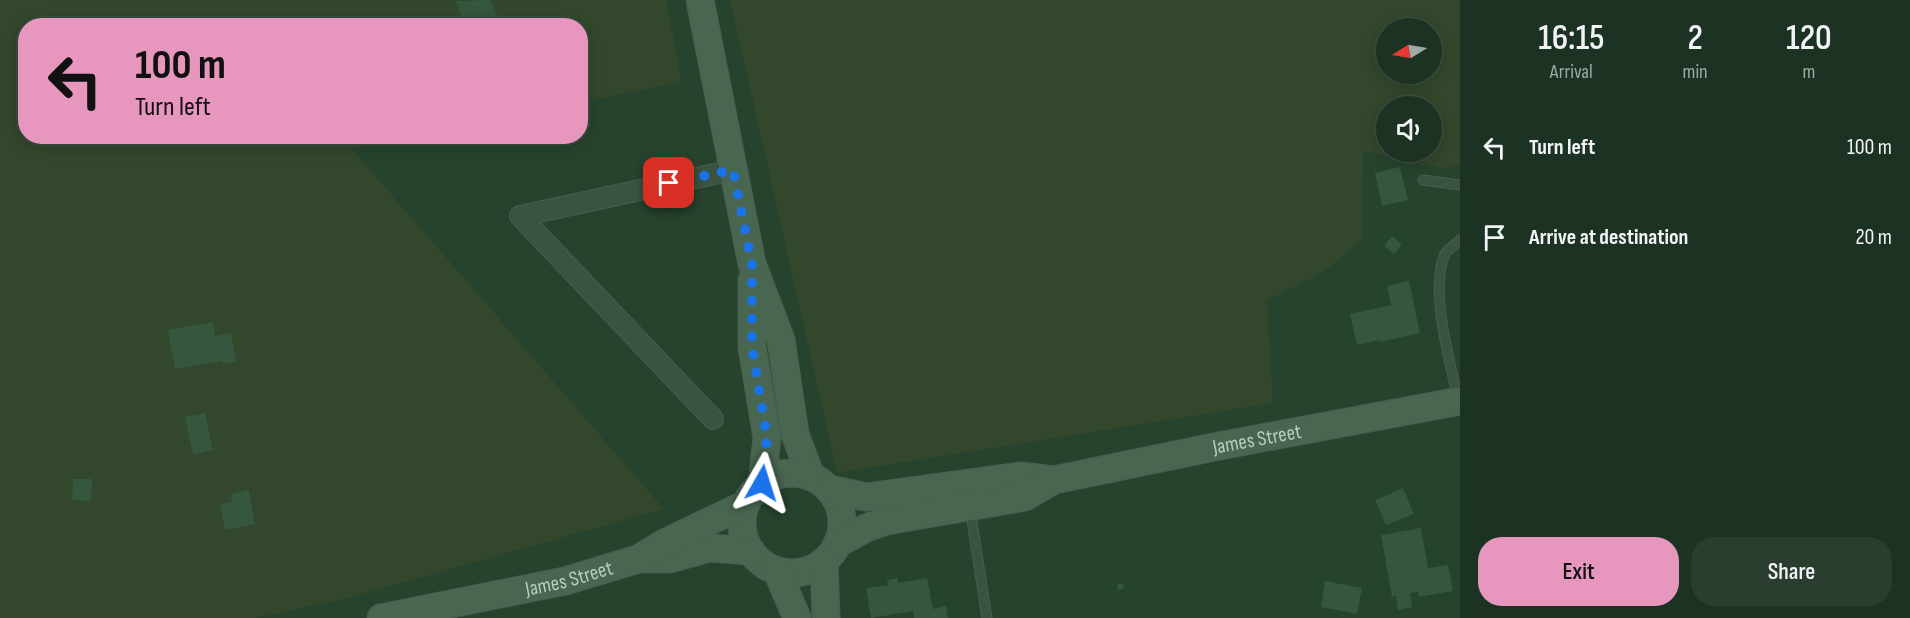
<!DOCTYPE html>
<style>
:root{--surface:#1c3222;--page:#293e2f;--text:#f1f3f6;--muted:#a0aaa5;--line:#3a4d40;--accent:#e797bd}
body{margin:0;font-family:"Sofia Sans Condensed",sans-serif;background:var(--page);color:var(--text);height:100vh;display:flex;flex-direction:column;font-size:22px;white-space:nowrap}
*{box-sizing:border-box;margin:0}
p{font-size:20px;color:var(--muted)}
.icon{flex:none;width:33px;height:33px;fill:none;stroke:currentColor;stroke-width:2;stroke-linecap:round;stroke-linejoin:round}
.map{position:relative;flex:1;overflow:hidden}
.details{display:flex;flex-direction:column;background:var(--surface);width:450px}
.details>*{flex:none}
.hud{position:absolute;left:18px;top:18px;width:570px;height:126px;border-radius:24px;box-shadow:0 3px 15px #0003,0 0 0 2px var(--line);background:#e797bd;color:#111;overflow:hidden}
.needle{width:39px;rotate:259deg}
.tools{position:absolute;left:1376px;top:18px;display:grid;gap:12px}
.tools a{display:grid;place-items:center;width:66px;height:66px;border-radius:50%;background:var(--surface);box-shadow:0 3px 15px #0003,0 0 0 2px var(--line);font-size:30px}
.pin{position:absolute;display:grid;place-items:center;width:51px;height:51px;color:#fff;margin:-26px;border-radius:12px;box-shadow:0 3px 9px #0006}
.me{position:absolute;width:66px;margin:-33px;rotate:6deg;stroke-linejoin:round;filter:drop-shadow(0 0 4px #0008)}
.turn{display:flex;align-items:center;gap:21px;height:126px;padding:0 18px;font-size:27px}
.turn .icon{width:78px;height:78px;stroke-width:2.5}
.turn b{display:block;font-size:42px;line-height:51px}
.eta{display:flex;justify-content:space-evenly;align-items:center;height:102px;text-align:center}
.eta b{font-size:36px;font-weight:600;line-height:42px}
.button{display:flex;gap:12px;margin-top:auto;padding:12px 18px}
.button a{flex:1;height:69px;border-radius:24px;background:var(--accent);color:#111;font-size:24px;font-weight:600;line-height:69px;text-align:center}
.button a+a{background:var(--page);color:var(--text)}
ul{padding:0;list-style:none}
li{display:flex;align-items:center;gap:18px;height:90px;padding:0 18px}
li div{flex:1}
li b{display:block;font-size:22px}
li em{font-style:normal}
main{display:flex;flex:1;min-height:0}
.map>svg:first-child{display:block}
.green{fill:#32472b;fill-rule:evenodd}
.building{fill:#35573d}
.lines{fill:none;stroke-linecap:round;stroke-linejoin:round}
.lane-casing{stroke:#475f4d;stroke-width:11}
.street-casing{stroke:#475f4d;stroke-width:22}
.secondary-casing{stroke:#475f4d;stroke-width:29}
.lane{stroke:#3b5341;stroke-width:9}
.street{stroke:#3b5341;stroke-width:20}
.secondary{stroke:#496651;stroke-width:27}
.route{stroke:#1a73e8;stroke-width:10;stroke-dasharray:0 18}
.labels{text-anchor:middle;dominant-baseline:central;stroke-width:6;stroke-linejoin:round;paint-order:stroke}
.street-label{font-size:21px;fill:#b8ccbe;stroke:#1f3825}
</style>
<main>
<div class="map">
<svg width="1460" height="618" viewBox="0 0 1460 618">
<rect width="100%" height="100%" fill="#26432d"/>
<path class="green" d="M0,0H666L682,82L581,102L580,26H26V136L412,137L352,149L664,509L348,598L255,618H0Z
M730,0H1460V165L1446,169L1363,151L1362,240L1322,273L1267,300L1273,403L837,473ZM1386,28H1431V74H1386ZM1431,106V152H1386V106Z"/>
<path class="building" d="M490,0L501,26H471L470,23L464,26L456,1Z
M1400,167L1408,200L1382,206L1375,173Z
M1392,236L1402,245L1394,254L1384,246Z
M1409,281L1420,333L1380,342V340L1357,345L1350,314L1391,305L1387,286Z
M213,322L215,336L231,333L236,362L223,364V361L175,369L168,330Z
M205,413L213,450L193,455L185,417Z
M73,479H92L91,501L72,500Z
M1403,488L1414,514L1386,525L1375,500Z
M249,490L255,524L225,530L220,504L232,502L231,494Z
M1421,528L1428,568L1448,565L1453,591L1419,597L1418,592L1410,593L1412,607L1398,610L1396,596L1392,597L1381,535Z
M898,578V583L927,578L933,609L946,606L948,618H914L913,611L871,618L866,588L888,585L887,580Z
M1325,581L1362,588L1357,614L1321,607Z
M1123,583L1124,588L1118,590L1117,584Z"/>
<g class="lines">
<defs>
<path id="lane" d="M1423,180L1460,185
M1458,399C1450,361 1430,293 1444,256C1446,250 1455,245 1460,240
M970,508L987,618"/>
<path id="street" d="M520,216L713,419
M520,216L733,170"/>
<g id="secondary">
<path d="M700,0L752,264L781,340L795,434L811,477"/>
<path d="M752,280V347L767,438L762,483"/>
<circle cx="792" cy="523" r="50"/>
<path d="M829,489L866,497L1021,476L1054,480"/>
<path id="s1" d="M837,544L866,528L886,521L1025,497L1054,480L1219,446L1460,401"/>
<path d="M646,559H669L710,548L751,551"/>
<path d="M824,561L826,618"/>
<path d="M777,571L797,618"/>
<path id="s2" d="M381,618L565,581L638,559L664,543L746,504"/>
</g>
</defs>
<use href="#lane" class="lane-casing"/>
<use href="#street" class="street-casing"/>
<use href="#secondary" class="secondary-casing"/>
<use href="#lane" class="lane"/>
<use href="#street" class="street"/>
<use href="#secondary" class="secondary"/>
</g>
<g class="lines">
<path class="route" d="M669,183L733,170L752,264V347L767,438L762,483"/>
</g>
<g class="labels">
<g class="street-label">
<text stroke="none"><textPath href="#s1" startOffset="436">James Street</textPath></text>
<text stroke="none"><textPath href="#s2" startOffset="192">James Street</textPath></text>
</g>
</g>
</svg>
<div class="tools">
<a><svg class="needle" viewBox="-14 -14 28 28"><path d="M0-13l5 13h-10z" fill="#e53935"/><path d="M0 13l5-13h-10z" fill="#a0aaa5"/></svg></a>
<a><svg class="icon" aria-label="sound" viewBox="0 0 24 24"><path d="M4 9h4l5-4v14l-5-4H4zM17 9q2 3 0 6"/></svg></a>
</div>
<div class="pin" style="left:669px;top:183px;background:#d93025"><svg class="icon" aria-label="arrive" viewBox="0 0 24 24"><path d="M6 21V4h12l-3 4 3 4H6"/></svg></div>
<svg class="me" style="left:762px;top:483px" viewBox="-20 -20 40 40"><path d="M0-17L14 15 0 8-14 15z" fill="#1a73e8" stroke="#fff" stroke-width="4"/></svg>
<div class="hud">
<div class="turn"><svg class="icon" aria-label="left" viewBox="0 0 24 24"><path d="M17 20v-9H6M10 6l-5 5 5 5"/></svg><div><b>100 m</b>Turn left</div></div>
</div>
</div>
<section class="details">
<div class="eta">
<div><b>16:15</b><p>Arrival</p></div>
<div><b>2</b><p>min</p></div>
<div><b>120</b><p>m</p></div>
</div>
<ul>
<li><svg class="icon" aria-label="left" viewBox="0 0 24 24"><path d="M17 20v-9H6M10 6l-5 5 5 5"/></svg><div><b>Turn left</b></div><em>100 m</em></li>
<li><svg class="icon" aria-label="arrive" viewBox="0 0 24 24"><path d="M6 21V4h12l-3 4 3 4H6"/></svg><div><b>Arrive at destination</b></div><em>20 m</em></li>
</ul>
<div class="button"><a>Exit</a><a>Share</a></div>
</section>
</main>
